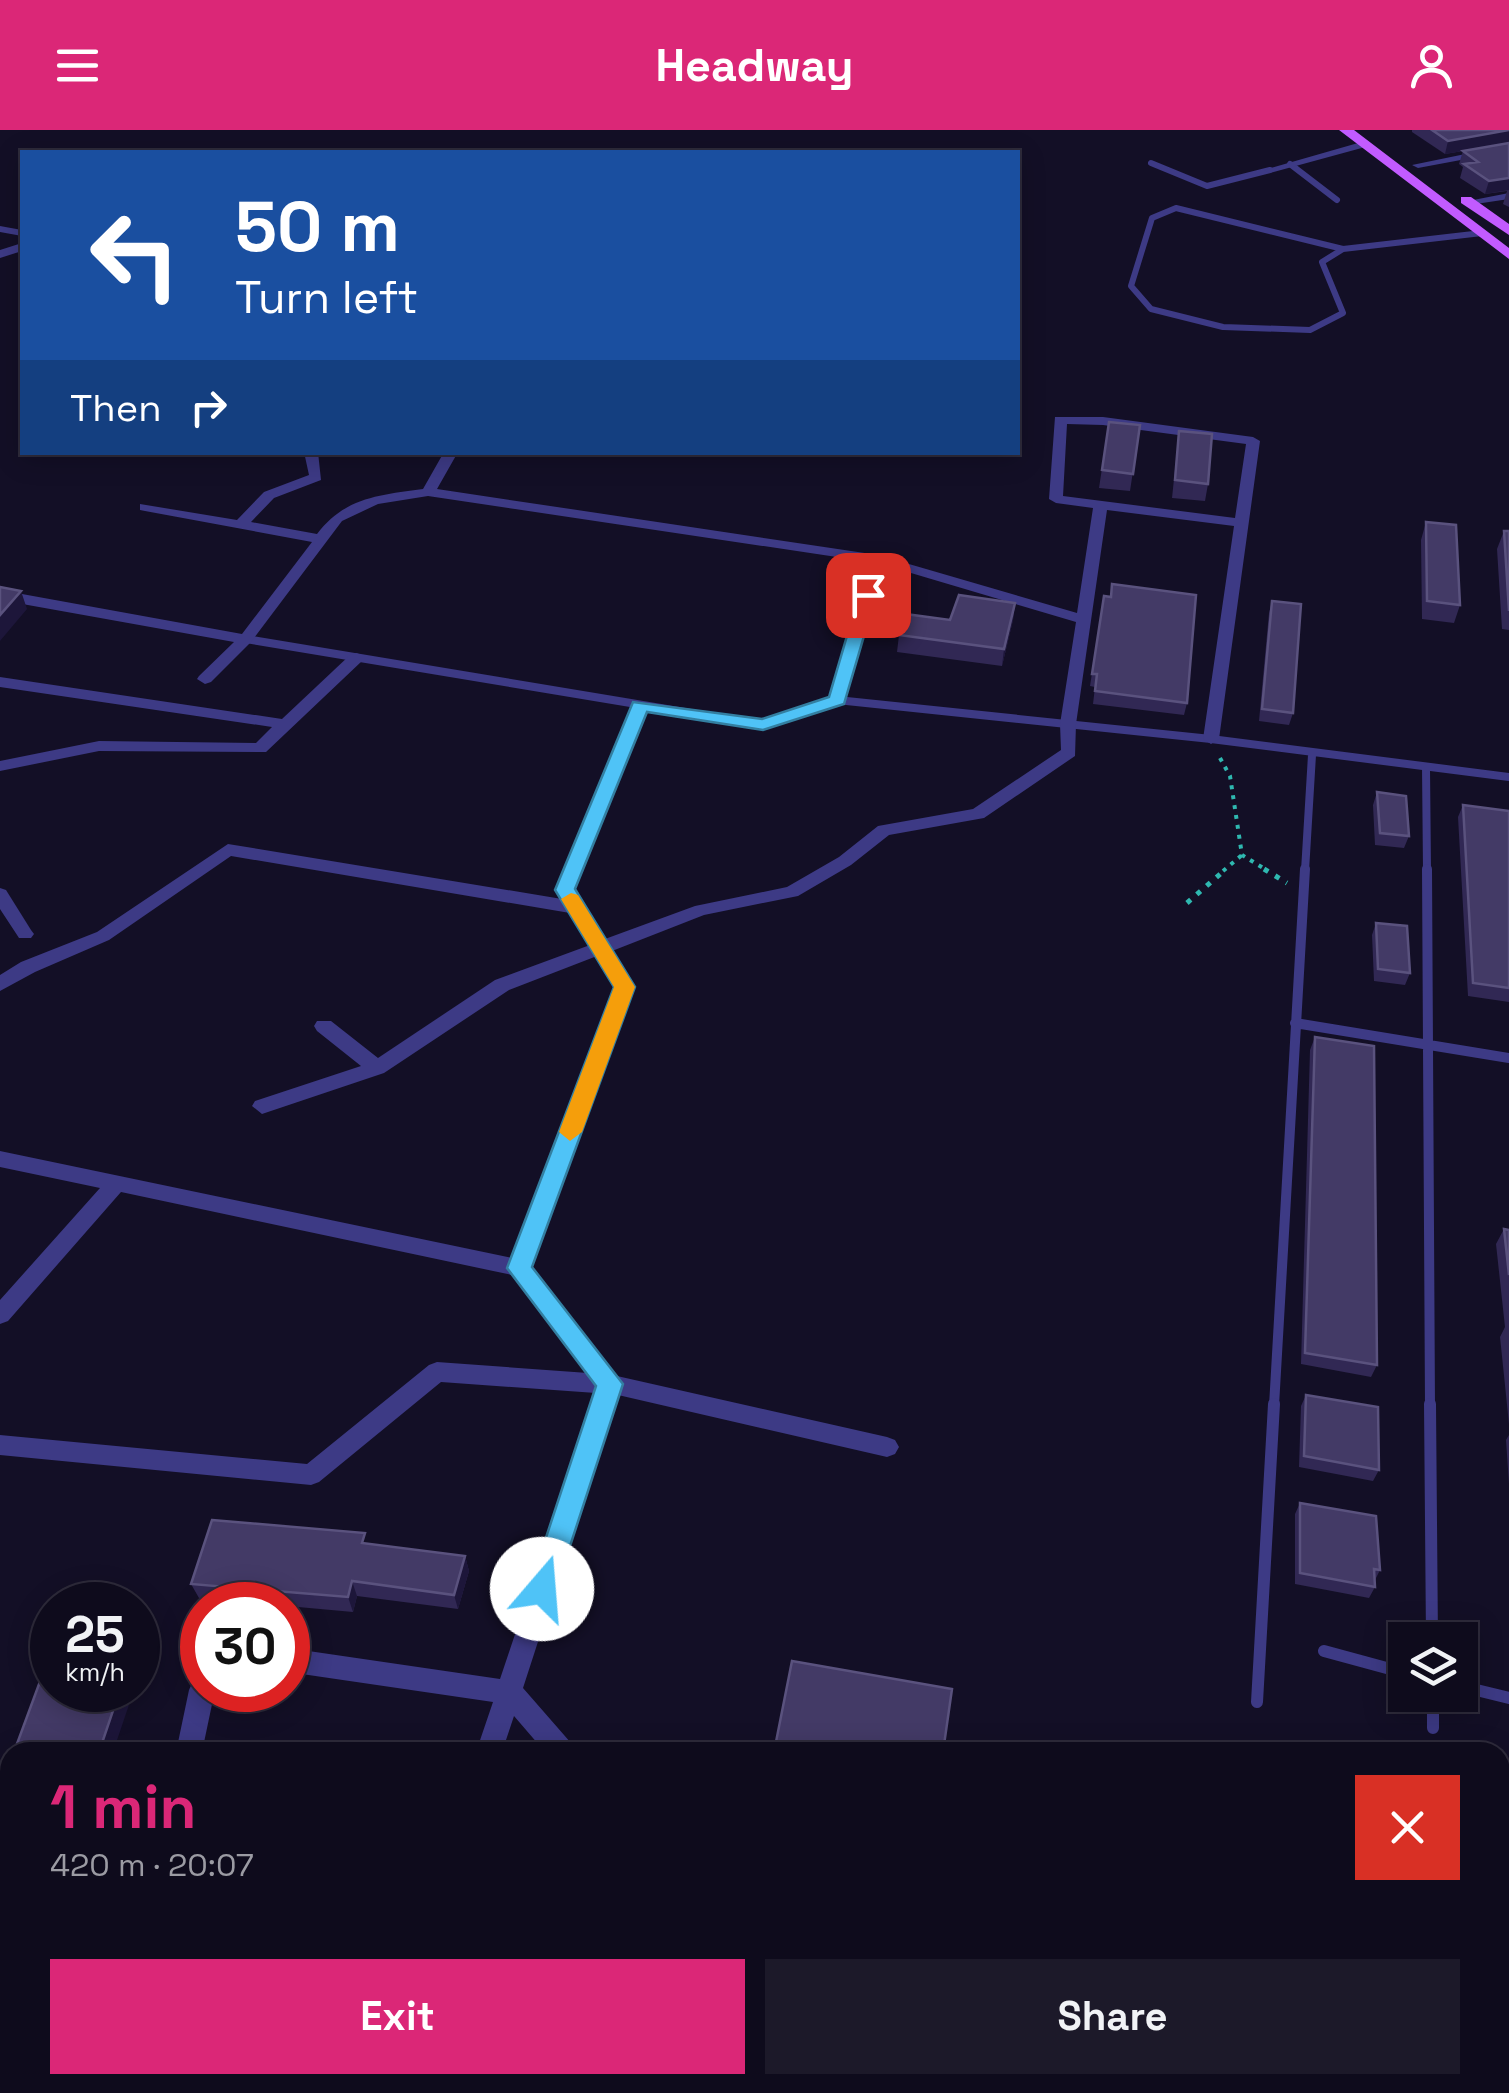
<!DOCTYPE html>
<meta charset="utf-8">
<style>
:root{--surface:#0e0b1c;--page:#1c1929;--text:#f1f3f6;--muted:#9b9ba3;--line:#2e2b3b;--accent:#db2777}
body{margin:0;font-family:"Space Grotesk",sans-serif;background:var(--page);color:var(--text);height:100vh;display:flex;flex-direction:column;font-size:38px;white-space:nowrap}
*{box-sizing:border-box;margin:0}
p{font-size:32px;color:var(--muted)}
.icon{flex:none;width:55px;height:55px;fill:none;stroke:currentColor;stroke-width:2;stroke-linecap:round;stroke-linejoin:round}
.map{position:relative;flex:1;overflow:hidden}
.side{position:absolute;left:0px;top:1612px;width:1510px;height:352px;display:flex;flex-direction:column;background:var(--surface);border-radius:30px 30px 0 0;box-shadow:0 5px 25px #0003,0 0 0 2px var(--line)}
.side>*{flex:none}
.hud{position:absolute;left:20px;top:20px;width:1000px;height:305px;border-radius:0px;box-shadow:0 5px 25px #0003,0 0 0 2px var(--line);background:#1a4fa0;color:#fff;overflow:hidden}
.controls{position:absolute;left:1388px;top:1492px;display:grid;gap:20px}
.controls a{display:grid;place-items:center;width:90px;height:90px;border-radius:0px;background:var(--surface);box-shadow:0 5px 25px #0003,0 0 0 2px var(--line);font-size:50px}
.speed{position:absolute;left:30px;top:1452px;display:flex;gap:20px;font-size:50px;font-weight:700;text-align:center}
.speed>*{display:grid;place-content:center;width:130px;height:130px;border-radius:50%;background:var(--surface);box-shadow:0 5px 25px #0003,0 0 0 2px var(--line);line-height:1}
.speed small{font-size:25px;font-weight:400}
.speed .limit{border:15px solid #d22;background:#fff;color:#111}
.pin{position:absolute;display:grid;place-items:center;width:85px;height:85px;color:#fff;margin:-42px;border-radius:20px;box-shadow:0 5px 15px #0006}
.me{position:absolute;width:110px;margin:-55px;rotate:18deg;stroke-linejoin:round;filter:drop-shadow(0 0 8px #0008)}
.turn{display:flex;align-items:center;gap:35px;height:210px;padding:0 50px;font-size:45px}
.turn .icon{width:130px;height:130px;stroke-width:2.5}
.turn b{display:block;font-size:70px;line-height:85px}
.then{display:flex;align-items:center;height:95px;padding:0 50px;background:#0003;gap:20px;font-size:38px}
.round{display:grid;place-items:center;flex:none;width:105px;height:105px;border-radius:0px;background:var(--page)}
.overview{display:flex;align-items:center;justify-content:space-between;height:170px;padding:0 50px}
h1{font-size:60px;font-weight:700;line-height:75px;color:var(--accent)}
.cta{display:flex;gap:20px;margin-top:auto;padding:20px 50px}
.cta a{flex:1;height:115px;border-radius:0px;background:var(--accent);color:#fff;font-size:40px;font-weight:700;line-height:115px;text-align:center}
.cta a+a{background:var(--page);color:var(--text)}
header{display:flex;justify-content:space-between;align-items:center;height:130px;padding:0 50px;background:var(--accent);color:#fff;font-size:45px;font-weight:700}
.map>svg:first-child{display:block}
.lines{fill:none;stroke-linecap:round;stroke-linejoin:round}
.path-far1{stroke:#2fb8b0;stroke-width:4;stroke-dasharray:4 6;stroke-linecap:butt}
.path{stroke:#2fb8b0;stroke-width:5;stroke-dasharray:5 8;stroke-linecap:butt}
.lane-far3{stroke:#3d3a85;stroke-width:6}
.lane-far2{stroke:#3d3a85;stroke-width:8}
.lane-far1{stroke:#3d3a85;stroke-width:10}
.lane{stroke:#3d3a85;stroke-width:12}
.street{fill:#3d3a85;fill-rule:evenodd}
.secondary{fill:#6f6bff;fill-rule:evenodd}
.primary{fill:#c25bff;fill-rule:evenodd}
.wall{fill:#312854}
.shaded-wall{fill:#1d163a}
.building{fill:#433a66;stroke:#5a527e;stroke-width:2.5}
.route{fill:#4fc3f7;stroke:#337fa1;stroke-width:2.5}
.slow{fill:#f59e0b}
</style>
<header><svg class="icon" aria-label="menu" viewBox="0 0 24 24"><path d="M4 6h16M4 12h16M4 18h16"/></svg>Headway<svg class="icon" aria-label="person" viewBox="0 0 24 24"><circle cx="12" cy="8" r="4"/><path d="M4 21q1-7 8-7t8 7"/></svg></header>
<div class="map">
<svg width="1509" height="1963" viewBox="0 0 1509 1963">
<rect width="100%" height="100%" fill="#130f26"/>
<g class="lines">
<path class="path-far1" d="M1220,628L1230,646L1242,725L1268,741
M1223,741L1242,725"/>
<path class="path" d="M1264,739L1287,753
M1187,773L1226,739"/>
<path class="lane-far3" d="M1151,33L1207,56L1270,40
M1290,34L1337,70
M1176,78L1343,119L1322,132L1343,183L1310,200L1223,197L1151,179L1131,156L1152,88Z
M1343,119L1482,103"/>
<path class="lane-far2" d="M246,509L763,595L837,570L1211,609L1509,647
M1426,637L1427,741
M1305,741L1312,625"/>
<path class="lane-far1" d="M1427,739L1430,1276
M1295,893L1509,928
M1274,1276L1305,739"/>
<path class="lane" d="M1430,1274L1432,1510
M1324,1521L1405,1543
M1460,1556L1509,1568
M1433,1565V1598
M1257,1572L1274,1274"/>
<path class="street" d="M1365,11L1369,12V16L1270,43L1264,40Z
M1509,15V21L1418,38L1412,35Z
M1509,63V69L1469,75L1463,72Z
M0,96L22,100V106L0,102Z
M22,113V121L0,128V120Z
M1055,287H1103L1253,307L1260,311L1219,609L1211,614L1203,609L1234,396L1107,380L1076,594L1075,626L984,688L889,705L851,735L798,766L704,785L612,821L634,857L530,1137L617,1246L887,1307L895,1310L899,1317L895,1324L887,1327L618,1265L523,1558L571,1613L575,1622H545L514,1586L502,1622H476L493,1572L288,1542V1518L500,1549L596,1263L441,1252L319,1352L311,1355L0,1325V1305L307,1334L429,1235L437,1232L588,1243L512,1145L121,1062L8,1191L0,1194V1170L100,1058L0,1037V1021L512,1128L616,857L597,826L509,860L384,943L262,984L252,976L255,971L361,936L317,901L314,896L317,891H331L378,928L495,850L590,815L570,783L231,726L109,810L35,842L0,861V845L21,832L97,802L228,714L562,769L556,760L632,576L640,571L648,576L574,760L605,809L695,776L787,757L839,727L878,696L973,679L1061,620L1060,594L1076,492L884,435L845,570L837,575L829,570L870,432L428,366L378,374L342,391L251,512L211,552L205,554L197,549L199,546L234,512L0,470V460L242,504L312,412L145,381L140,380V374L237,390L264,362L309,345L304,322H318L321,350L274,368L251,392L317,404C345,367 380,365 423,359L444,322H458L437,359L878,425L1077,483L1093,378L1056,373L1049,369ZM1067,294L1103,295L1246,314L1235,388L1063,366Z
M356,523L362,525V531L266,622L99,621L0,641V631L99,611L256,613L272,597L0,557V547L282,589L350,525Z
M0,758L6,760L31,800L34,804L31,808H19L0,779Z
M202,1548V1560H215L202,1622H176L189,1560L193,1551Z
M505,1955H535L536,1963H506Z
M1028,1955H1058V1963H1028Z"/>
<path class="secondary" d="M0,1808L10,1810V1844L0,1842Z
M1073,1955H1165L1168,1963H1076Z"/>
<path class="primary" d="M1339,0H1354L1509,118V129Z
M1461,67H1471L1509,94V105L1461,73Z"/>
</g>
<path class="wall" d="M1412,0H1509V77L1503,74L1507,61L1485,64L1460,48L1463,37L1459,34L1463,21L1445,24L1412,2Z
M1109,292L1140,295L1130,361L1099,358Z
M1179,301L1208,354L1205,371L1172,368Z
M1426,392L1460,475L1454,493L1422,489L1421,410Z
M1504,401H1509V500L1502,499L1497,419Z
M1104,466L1187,573L1184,585L1093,574L1095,557L1090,556Z
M1272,471L1293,583L1289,595L1259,591L1269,483Z
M1015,473L1013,490L1002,536L897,522L899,505Z
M1377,662L1409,706L1404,718L1375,715L1373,675Z
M1463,675L1509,681V872L1468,866L1458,687Z
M1376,793L1410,843L1405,855L1374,851L1372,805Z
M1315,907L1377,1235L1371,1247L1301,1234L1310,920Z
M1504,1099L1509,1100V1294L1500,1207L1505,1197L1496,1114Z
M1306,1265L1379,1340L1373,1351L1299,1337L1301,1276Z
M1509,1305V1354L1506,1310Z
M1300,1373L1380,1440L1375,1450V1457L1369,1468L1295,1454V1384Z
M368,1414L465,1426L469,1441L458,1479L357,1466L353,1482L199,1468L191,1454Z"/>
<path class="shaded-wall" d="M1509,0V13L1445,24L1448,11Z
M1509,48V60L1485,64L1489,51Z
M21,461L27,479L0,511V485Z
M1015,473L1013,490L1002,536L1004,519Z
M465,1426L469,1441L458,1479L454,1465Z
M352,1451L357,1466L353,1482L348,1467Z
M144,1489L152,1504L138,1549V1508Z
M120,1560H134L113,1622H99Z"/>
<path class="building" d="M1432,0H1509L1448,11Z
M1509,13V48L1489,51L1464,34L1478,32L1463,21Z
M1109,292L1140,295L1133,344L1102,340Z
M1179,301L1212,304L1208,354L1175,350Z
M1426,392L1456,395L1460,475L1427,471Z
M1504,401H1509V481Z
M1112,454L1196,465L1187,573L1095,561L1097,544H1092L1104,466L1111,467Z
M0,457L21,461L0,485Z
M959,465L1015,473L1004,519L899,505L905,484L950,490Z
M1272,471L1301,474L1293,583L1262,579Z
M1377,662L1406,666L1409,706L1380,703Z
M1463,675L1509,681V858L1473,853Z
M1376,793L1407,796L1410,843L1378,839Z
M1315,907L1374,916L1377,1235L1305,1223Z
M1504,1099L1509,1100V1145Z
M1306,1265L1378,1277L1379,1340L1304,1326Z
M1300,1373L1376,1386L1380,1440L1374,1439L1375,1457L1300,1443Z
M212,1390L365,1403L362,1413L465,1426L454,1465L352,1451L348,1467L191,1454Z
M138,1488L144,1489L138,1508Z
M52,1519V1560H120L99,1622H14Z
M792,1531L952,1559L943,1622H774Z
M143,1957L157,1963H140Z"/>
<path class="route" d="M868,460L876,465L844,574L763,600L647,582L575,759L635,857L532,1137L623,1254L556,1459L552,1468L542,1472L533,1468L529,1459L596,1256L507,1138L614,857L555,760L633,572L762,589L829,567L859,465Z"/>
<path class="slow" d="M571,763L578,765L635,857L582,1002L570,1011L559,1002L614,857L561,769Z"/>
</svg>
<div class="controls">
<a><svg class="icon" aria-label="layers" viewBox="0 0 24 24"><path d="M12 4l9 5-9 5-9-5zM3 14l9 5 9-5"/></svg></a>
</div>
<div class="speed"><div>25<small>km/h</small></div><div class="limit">30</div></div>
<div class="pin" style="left:868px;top:465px;background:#d93025"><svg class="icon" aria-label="arrive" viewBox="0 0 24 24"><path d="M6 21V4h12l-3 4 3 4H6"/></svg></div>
<svg class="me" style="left:542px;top:1459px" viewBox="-20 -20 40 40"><circle r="19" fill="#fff"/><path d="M0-13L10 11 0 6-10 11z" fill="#4fc3f7"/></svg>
<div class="hud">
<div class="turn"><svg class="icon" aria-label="left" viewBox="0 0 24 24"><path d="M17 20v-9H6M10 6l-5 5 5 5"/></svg><div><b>50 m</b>Turn left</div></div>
<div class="then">Then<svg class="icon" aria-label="right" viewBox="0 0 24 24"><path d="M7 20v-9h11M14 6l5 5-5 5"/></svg></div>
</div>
<section class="side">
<div class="overview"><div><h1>1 min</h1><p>420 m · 20:07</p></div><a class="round" style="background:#d93025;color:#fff"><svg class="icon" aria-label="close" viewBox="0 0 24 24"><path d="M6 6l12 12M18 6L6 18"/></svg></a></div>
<div class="cta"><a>Exit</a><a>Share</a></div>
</section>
</div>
